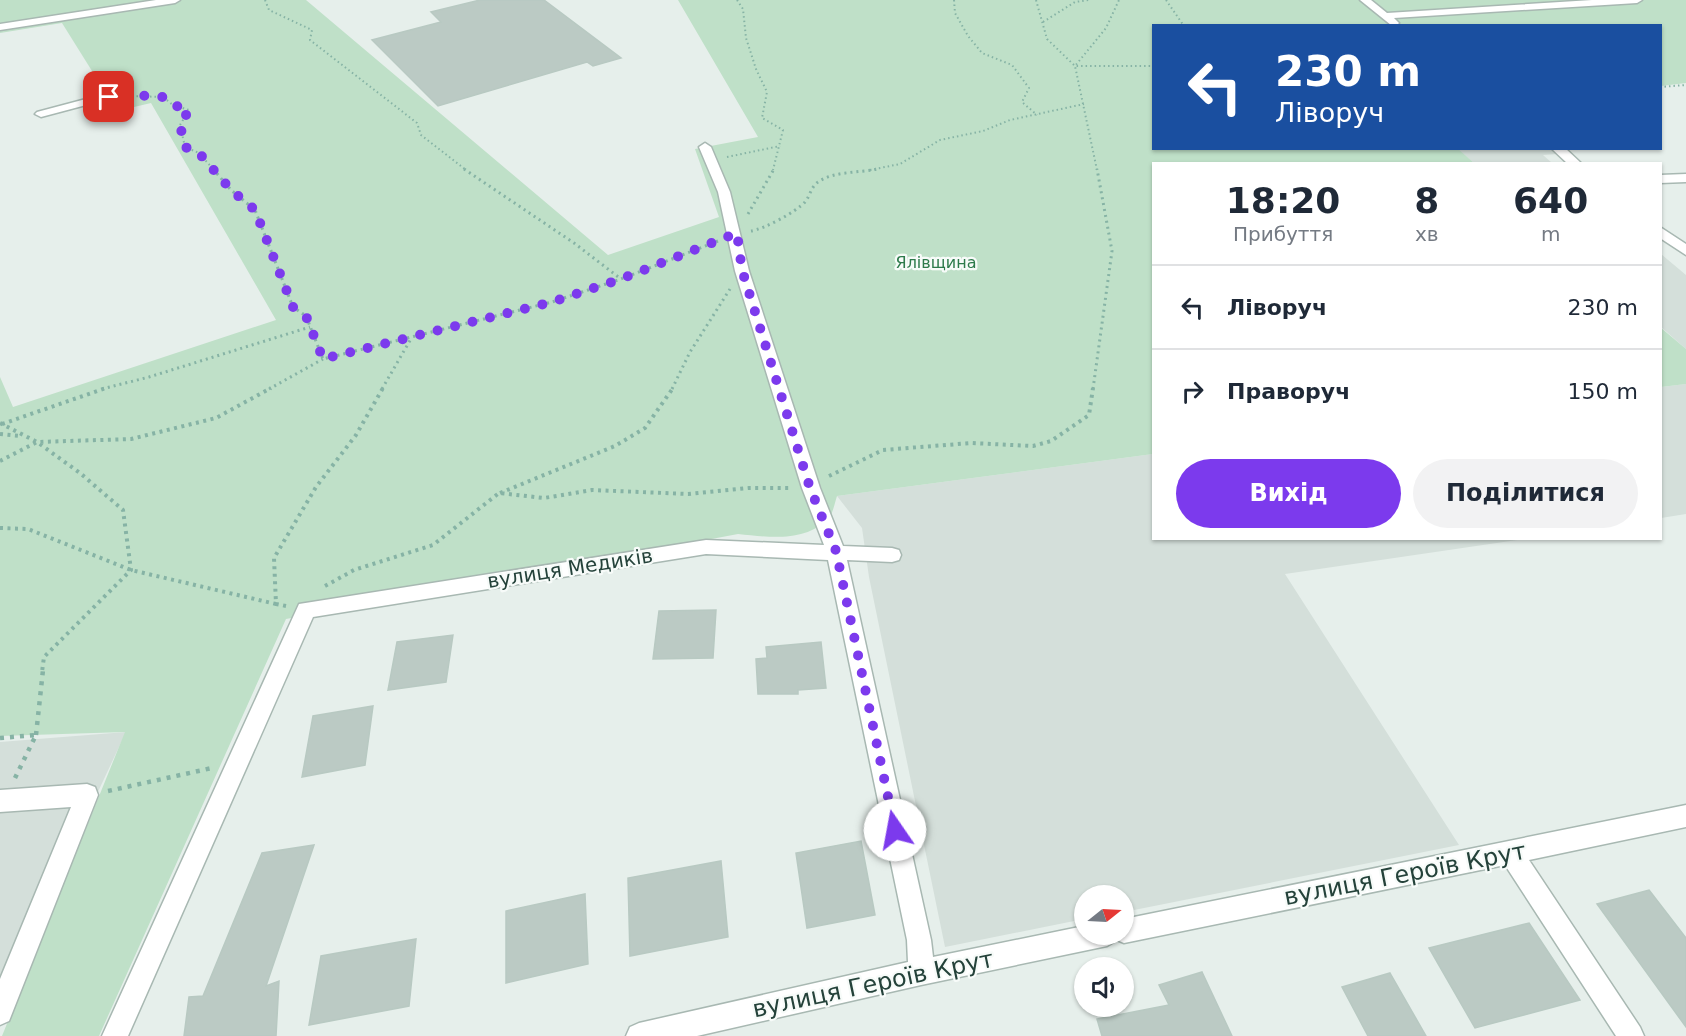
<!DOCTYPE html>
<html lang="uk">
<meta charset="utf-8">
<style>
:root{--surface:#fff;--page:#f2f2f3;--text:#1f2937;--muted:#747a83;--line:#e0e1e3;--accent:#7c3aed}
body{margin:0;font-family:"DejaVu Sans",sans-serif;background:var(--page);color:var(--text);height:100vh;display:flex;flex-direction:column;font-size:22px;white-space:nowrap}
*{box-sizing:border-box;margin:0}
p{font-size:20px;color:var(--muted)}
.icon{flex:none;width:33px;height:33px;fill:none;stroke:currentColor;stroke-width:2;stroke-linecap:round;stroke-linejoin:round}
.map{position:relative;flex:1;overflow:hidden}
.sheet{position:absolute;left:1152px;top:162px;width:510px;height:378px;display:flex;flex-direction:column;background:var(--surface);border-radius:0px;box-shadow:0 2px 4px #0004}
.sheet>*{flex:none}
.banner{position:absolute;left:1152px;top:24px;width:510px;height:126px;border-radius:0px;box-shadow:0 2px 4px #0004;background:#1a4fa0;color:#fff;overflow:hidden}
.needle{width:39px;rotate:72deg}
.fabs{position:absolute;left:1074px;top:885px;display:grid;gap:12px}
.fabs a{display:grid;place-items:center;width:60px;height:60px;border-radius:50%;background:var(--surface);box-shadow:0 2px 4px #0004;font-size:30px}
.pin{position:absolute;display:grid;place-items:center;width:51px;height:51px;color:#fff;margin:-26px;border-radius:12px;box-shadow:0 3px 9px #0006}
.me{position:absolute;width:66px;margin:-33px;rotate:348deg;stroke-linejoin:round;filter:drop-shadow(0 0 4px #0008)}
.turn{display:flex;align-items:center;gap:21px;height:126px;padding:0 24px;font-size:27px}
.turn .icon{width:78px;height:78px;stroke-width:2.5}
.turn b{display:block;font-size:42px;line-height:51px}
.eta{display:flex;justify-content:space-evenly;align-items:center;height:102px;text-align:center}
.eta b{font-size:36px;font-weight:700;line-height:42px}
.cta{display:flex;gap:12px;margin-top:auto;padding:12px 24px}
.cta a{flex:1;height:69px;border-radius:36px;background:var(--accent);color:#fff;font-size:24px;font-weight:700;line-height:69px;text-align:center}
.cta a+a{background:var(--page);color:var(--text)}
ul{padding:0;list-style:none}
li{display:flex;align-items:center;gap:18px;height:84px;padding:0 24px;border-top:2px solid var(--line)}
li div{flex:1}
li b{display:block;font-size:22px}
li em{font-style:normal}
.map>svg:first-child{display:block}
.built{fill:#d4dfda}
.green{fill:#bfe0c8}
.building{fill:#bbcac4;stroke:#b8c9c2;stroke-width:1.5}
.lines{fill:none;stroke-linecap:round;stroke-linejoin:round}
.minor-casing{stroke:#a8b8b2;stroke-width:3}
.path-far3{stroke:#86b3a5;stroke-width:2;stroke-dasharray:1.5 3;stroke-linecap:butt}
.path-far2{stroke:#86b3a5;stroke-width:3;stroke-dasharray:2 4;stroke-linecap:butt}
.path-far1{stroke:#86b3a5;stroke-width:4;stroke-dasharray:3 4.5;stroke-linecap:butt}
.path{stroke:#86b3a5;stroke-width:4.5;stroke-dasharray:4 6;stroke-linecap:butt}
.minor{fill:#fff;fill-rule:evenodd}
.route{stroke:#7c3aed;stroke-width:10;stroke-dasharray:0 18}
.labels{text-anchor:middle;dominant-baseline:central;stroke-width:4.5;stroke-linejoin:round;paint-order:stroke}
.far-park-label{font-size:16px;fill:#2d7a4b;stroke:#f7fbf9}
.street-label{font-size:20px;fill:#24423a;stroke:#f7fbf9}
.near-street-label{font-size:24px;fill:#24423a;stroke:#f7fbf9}
</style>
<div class="map">
<svg width="1686" height="1036" viewBox="0 0 1686 1036">
<rect width="100%" height="100%" fill="#e6efeb"/>
<path class="built" d="M1457,149H1550L1557,154L1543,155L1552,163H1474Z
M1661,254L1686,275V349L1661,327Z
M1686,384V514L1661,518V387Z
M1153,454L1154,538L1524,539L1285,574L1459,845L1124,912V896H1084V919L945,947L869,577L862,528L837,496Z
M126,732L0,1001V742Z"/>
<path class="green" d="M0,0H306L608,255L719,217L695,149L758,137L678,0H1686V83L1661,86L1660,26H1154V148H1457L1474,163L1154,164L1153,454L837,496C835,502 833,513 829,518C805,543 768,537 738,534L286,619L99,1036H2L125,732L0,736V377L13,407L276,320L151,103L117,111L62,23L0,33Z
M1660,327L1686,349V384L1661,387Z"/>
<path class="building" d="M480,0H544L621,58L593,66L587,62L438,106L372,40L441,22L431,12Z
M716,610L713,658L653,659L659,611Z
M453,635L446,682L388,690L397,642Z
M821,642L826,688L798,690V694H758L756,659L767,658L766,647Z
M373,706L365,765L302,777L313,716Z
M861,841L875,915L807,928L796,853Z
M314,845L266,986L279,981L276,1036H184L189,997L203,996L262,853Z
M721,861L728,937L630,956L628,878Z
M1649,890L1686,938V1027L1597,904Z
M585,894L588,964L506,983V911Z
M1529,923L1580,1000L1475,1028L1429,948Z
M416,939L409,1006L309,1025L321,956Z
M1202,972L1232,1036H1102L1097,1019L1169,1005L1159,985Z
M1390,973L1426,1036H1368L1342,987Z"/>
<g class="lines">
<defs>
<path id="minor" d="M156,0H180L175,3L0,30V24Z
M1360,0H1371L1387,13L1592,0H1642L1637,3L1394,18L1399,23L1396,26L1391,25Z
M116,91L122,94L120,96L41,117L35,114L37,112Z
M705,143L711,147L730,192L749,271L820,488L843,546L892,548L899,550L901,555L899,560L892,562L847,560L931,940L933,957L1084,926V934H1124V919L1686,805V827L1529,860L1640,1027L1644,1036H1616L1505,865L1124,943L1117,940L1107,946L921,985L697,1036H626L630,1027L639,1023L908,962L907,940L828,560L706,554L313,617L128,1036H102L299,604L706,540L824,545L802,488L735,271L718,192L699,147Z
M1551,148H1565L1582,164H1568Z
M1686,174V182L1660,183V175Z
M1660,227L1686,244V255L1660,238Z
M87,784L95,787L98,795L9,1021L0,1025V979L71,807L0,812V790Z"/>
</defs>
<use href="#minor" class="minor-casing"/>
<path class="path-far3" d="M265,0L269,10L312,30L310,40L417,123L421,135L466,170
M737,0L743,9L746,38L756,69L767,92L762,118L783,130L773,170
M954,0L955,13L968,36L982,53L1012,65L1029,88L1022,102L1037,115
M1036,0L1047,39L1075,66H1154
M1166,0L1184,26
M1043,22L1075,2L1089,0
M1660,87L1686,85
M132,96L163,97L173,105L189,110L180,125L185,147L199,153L214,170
M727,157L780,146
M870,170L900,164L940,140L983,131L1010,120L1084,104
M1097,170L1075,66L1106,28L1119,0"/>
<path class="path-far2" d="M213,169L231,190L255,210L293,307L306,316L323,359L552,302L621,279L718,241
M464,169L574,243L621,279
M748,214L774,169
M751,231C764,229 796,212 805,202C810,196 811,187 818,182C834,171 858,173 877,169
M102,389L149,377L310,327
M269,389L323,359
M382,389L412,337
M672,389L690,352L730,289
M1093,389L1112,251L1097,169"/>
<path class="path-far1" d="M0,423L37,442L131,439L216,418L271,388
M2,424L106,388
M0,434L20,436
M0,461L37,442L80,473L123,510L131,570L44,657L42,672
M829,476L883,450L971,443L1033,446L1051,441L1089,415L1093,388
M500,493L615,446L645,428L673,388
M0,528L28,529L131,570L276,604
M325,586L354,570L433,545L499,493L544,498L592,490L688,494L749,488H792
M286,606L276,604L274,558L316,487L356,435L383,388"/>
<path class="path" d="M36,735L43,670
M0,738L36,735L15,778
M108,791L212,768"/>
<use href="#minor" class="minor"/>
</g>
<g class="lines">
<path class="route" d="M109,97L116,94L163,97L173,105L189,110L180,125L185,147L199,153L231,190L255,210L293,307L306,316L323,359L552,302L621,279L737,233L742,270L810,488L836,551L895,830"/>
</g>
<g class="labels">
<g class="far-park-label">
<text x="936" y="262">Ялівщина</text>
</g>
<g class="street-label">
<text transform="translate(570 568) rotate(-9)">вулиця Медиків</text>
</g>
<g class="near-street-label">
<text transform="translate(1405 874) rotate(-11)">вулиця Героїв Крут</text>
<text transform="translate(873 984) rotate(-12)">вулиця Героїв Крут</text>
</g>
</g>
</svg>
<div class="fabs">
<a><svg class="needle" viewBox="-14 -14 28 28"><path d="M0-13l5 13h-10z" fill="#e53935"/><path d="M0 13l5-13h-10z" fill="#747a83"/></svg></a>
<a><svg class="icon" aria-label="sound" viewBox="0 0 24 24"><path d="M4 9h4l5-4v14l-5-4H4zM17 9q2 3 0 6"/></svg></a>
</div>
<div class="pin" style="left:109px;top:97px;background:#d93025"><svg class="icon" aria-label="arrive" viewBox="0 0 24 24"><path d="M6 21V4h12l-3 4 3 4H6"/></svg></div>
<svg class="me" style="left:895px;top:830px" viewBox="-20 -20 40 40"><circle r="19" fill="#fff"/><path d="M0-13L10 11 0 6-10 11z" fill="#7c3aed"/></svg>
<div class="banner">
<div class="turn"><svg class="icon" aria-label="left" viewBox="0 0 24 24"><path d="M17 20v-9H6M10 6l-5 5 5 5"/></svg><div><b>230 m</b>Ліворуч</div></div>
</div>
<section class="sheet">
<div class="eta">
<div><b>18:20</b><p>Прибуття</p></div>
<div><b>8</b><p>хв</p></div>
<div><b>640</b><p>m</p></div>
</div>
<ul>
<li><svg class="icon" aria-label="left" viewBox="0 0 24 24"><path d="M17 20v-9H6M10 6l-5 5 5 5"/></svg><div><b>Ліворуч</b></div><em>230 m</em></li>
<li><svg class="icon" aria-label="right" viewBox="0 0 24 24"><path d="M7 20v-9h11M14 6l5 5-5 5"/></svg><div><b>Праворуч</b></div><em>150 m</em></li>
</ul>
<div class="cta"><a>Вихід</a><a>Поділитися</a></div>
</section>
</div>
